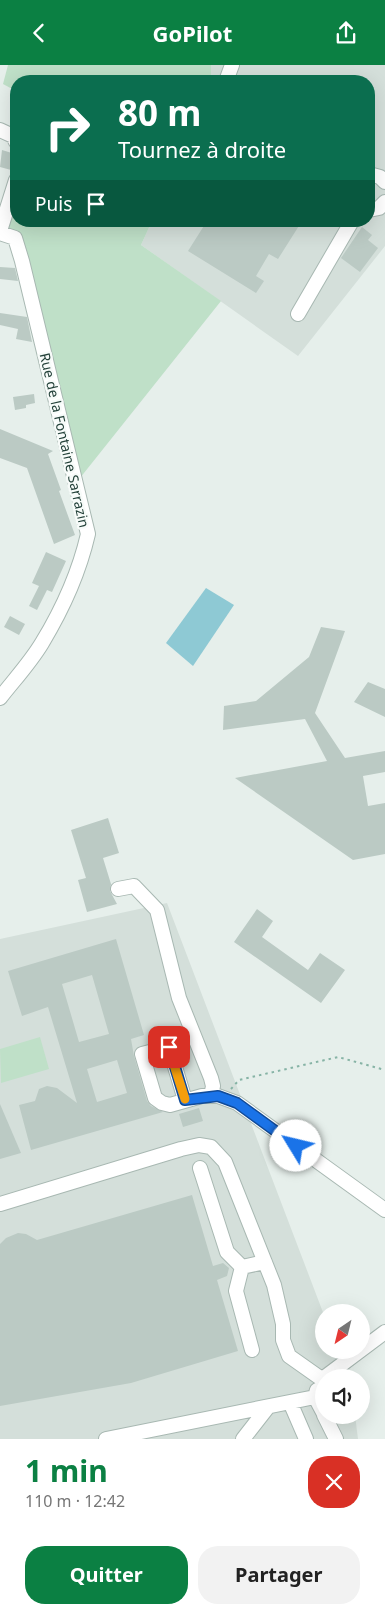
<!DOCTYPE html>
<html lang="fr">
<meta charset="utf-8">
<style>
:root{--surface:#fff;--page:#f2f2f2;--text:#222;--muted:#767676;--accent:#0b8043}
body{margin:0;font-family:"Noto Sans",sans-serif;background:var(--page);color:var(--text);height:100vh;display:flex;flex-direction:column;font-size:19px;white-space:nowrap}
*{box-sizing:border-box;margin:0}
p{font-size:16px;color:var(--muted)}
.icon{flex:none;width:28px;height:28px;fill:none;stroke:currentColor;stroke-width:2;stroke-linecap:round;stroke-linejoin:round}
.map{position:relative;height:1374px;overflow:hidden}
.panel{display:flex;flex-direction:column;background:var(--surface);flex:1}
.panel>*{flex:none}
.top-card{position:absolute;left:10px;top:10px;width:365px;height:152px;border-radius:20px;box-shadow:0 5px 20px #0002;background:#0b6e4f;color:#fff;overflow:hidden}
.needle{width:32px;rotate:215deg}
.buttons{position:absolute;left:315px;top:1239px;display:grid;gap:10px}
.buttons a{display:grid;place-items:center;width:55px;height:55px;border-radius:50%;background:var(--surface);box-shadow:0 5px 20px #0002;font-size:25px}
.pin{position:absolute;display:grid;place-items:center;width:42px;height:42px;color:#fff;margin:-21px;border-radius:10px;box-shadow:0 2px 8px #0006}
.me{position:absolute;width:55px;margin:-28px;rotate:306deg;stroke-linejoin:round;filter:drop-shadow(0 0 4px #0008)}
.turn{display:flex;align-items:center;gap:18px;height:105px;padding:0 25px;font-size:22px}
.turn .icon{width:65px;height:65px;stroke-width:2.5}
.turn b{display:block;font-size:35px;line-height:42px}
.then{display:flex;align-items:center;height:48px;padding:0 25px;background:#0003;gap:10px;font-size:19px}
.round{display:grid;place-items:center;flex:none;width:52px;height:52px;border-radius:20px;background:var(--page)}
.headline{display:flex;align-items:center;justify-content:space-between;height:85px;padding:0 25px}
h1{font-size:30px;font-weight:700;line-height:38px;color:var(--accent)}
.cta{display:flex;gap:10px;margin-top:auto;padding:10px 25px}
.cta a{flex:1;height:58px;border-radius:20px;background:var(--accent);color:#fff;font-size:20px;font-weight:700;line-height:58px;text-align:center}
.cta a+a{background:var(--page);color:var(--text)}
header{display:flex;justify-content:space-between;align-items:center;height:65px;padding:0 25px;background:var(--accent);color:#fff;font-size:22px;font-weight:700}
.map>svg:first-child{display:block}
.built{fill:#d4dfda}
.green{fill:#bfe0c8}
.water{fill:#8ec9d4}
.building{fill:#bbcac4;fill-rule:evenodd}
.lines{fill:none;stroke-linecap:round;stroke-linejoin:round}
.minor-casing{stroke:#a8b8b2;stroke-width:16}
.path{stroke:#86b3a5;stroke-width:2;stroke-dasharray:2.5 4;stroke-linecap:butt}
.minor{stroke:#fff;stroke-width:14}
.route-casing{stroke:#114b97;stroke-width:12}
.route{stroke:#1a73e8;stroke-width:9}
.slow{stroke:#f59e0b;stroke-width:9}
.labels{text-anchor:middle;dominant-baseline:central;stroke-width:4.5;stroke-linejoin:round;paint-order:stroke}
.street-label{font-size:14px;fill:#24423a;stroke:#f7fbf9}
</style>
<header><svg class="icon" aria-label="back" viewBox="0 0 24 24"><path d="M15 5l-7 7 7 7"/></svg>GoPilot<svg class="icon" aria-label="share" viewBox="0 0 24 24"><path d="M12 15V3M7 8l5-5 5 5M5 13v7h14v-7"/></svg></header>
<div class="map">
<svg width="385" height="1374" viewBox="0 0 385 1374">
<rect width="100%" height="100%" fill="#e6efeb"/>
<path class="built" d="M211,0H385V181L298,291L141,180L152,156H369V16H211Z
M167,838L324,1250V1285H337L347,1312H324V1350H355L358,1374H0V874Z"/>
<path class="green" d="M8,0H211V16H16V26L3,19Z
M16,115V156H152L141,180L221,236L76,418L15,173L0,166Z
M40,972L49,1004L1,1018L0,984Z"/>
<path class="water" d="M206,523L234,540L193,601L166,578Z"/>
<path class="building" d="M2,85L15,89L11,105L0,102Z
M207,156H302L278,194L269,189L256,211L264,216L256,228L188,186Z
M362,162L372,170L368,175L378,183L360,207L341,193Z
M0,202L15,203L18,216L0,214Z
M0,248L27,252L32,277L16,274L18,264L0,260Z
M34,329L35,338L26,340V343L15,345L13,332Z
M0,364L53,386L48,389L61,425L59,426L75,470L54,479L27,403L0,393Z
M46,487L66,496L52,527L47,525L37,545L29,541L39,521L32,518Z
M10,551L25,559L19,570L4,562Z
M321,562L345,566L315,648L345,693L385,686V707L363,711L368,741L385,738V789L353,795L235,713L327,696L305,654L223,665L224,641L256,636L309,592Z
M368,617L385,624V652L354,637Z
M108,753L119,788L103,793L111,819L110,826L117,839L87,847L78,815L86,813L71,765Z
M257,844L273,856L262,872L308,905L320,888L345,905L321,938L234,877Z
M116,874L144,970L131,974L134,991L147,1036L151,1041L163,1047L31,1085L19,1040L35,1036L39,1024L47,1021L57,1023L77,1038L48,942L22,951L8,906ZM92,910L109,969L79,977L62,919ZM117,995L127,1028L97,1037L87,1004Z
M0,1039L21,1088L0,1094Z
M199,1043L203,1056L183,1062L179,1049Z
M192,1130L213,1201L223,1198L229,1203L227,1211L217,1215L238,1286L131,1318L0,1341V1179L6,1173L18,1168L26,1169L37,1175Z"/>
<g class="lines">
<defs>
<path id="minor" d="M226,16L232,0
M0,65L13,71L16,77
M369,109L380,112L385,117
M369,145L379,143L385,137
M0,166L16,115
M0,168L15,173L22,196L88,469C79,508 62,545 42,578C30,598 14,615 0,633
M298,249L352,156
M118,824L134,821L157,845L179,933L211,1013L213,1021L211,1031
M185,1035L169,982L142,989L155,1033L162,1038L170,1040L202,1031H218L237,1038L385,1145
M200,1103L227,1187L242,1202
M0,1139L181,1084L199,1080L211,1082L225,1097L274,1220L283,1259V1275L289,1291L323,1315
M252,1285L236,1226L242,1202L265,1197
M325,1312L385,1267
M317,1325L315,1332L324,1349
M290,1337L306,1374
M324,1350L336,1374
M106,1374L315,1332
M243,1374L268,1342"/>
</defs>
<use href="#minor" class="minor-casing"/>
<path class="path" d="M231,1024L239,1015L338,992L385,1005"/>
<use href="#minor" class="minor"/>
</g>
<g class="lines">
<defs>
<path id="route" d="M169,982L185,1035L218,1031L237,1038L296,1081"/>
</defs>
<use href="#route" class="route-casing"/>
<use href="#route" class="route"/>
<path class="slow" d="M174,1000L185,1034"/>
</g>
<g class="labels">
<g class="street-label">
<text transform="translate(65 375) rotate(77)">Rue de la Fontaine Sarrazin</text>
</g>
</g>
</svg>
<div class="buttons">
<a><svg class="needle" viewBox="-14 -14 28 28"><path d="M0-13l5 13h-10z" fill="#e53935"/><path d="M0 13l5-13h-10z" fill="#767676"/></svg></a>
<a><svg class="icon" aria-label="sound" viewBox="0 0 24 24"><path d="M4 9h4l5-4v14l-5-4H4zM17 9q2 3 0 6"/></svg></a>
</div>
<div class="pin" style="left:169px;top:982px;background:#d93025"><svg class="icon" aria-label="arrive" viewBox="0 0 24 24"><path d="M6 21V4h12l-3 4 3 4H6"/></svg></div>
<svg class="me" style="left:296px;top:1081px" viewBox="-20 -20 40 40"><circle r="19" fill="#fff"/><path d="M0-13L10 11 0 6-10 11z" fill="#1a73e8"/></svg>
<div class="top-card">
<div class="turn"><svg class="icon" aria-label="right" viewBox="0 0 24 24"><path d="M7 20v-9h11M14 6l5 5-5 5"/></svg><div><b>80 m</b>Tournez à droite</div></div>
<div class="then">Puis<svg class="icon" aria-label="arrive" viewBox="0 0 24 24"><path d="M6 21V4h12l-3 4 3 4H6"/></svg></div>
</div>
</div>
<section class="panel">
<div class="headline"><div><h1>1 min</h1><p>110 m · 12:42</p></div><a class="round" style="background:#d93025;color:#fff"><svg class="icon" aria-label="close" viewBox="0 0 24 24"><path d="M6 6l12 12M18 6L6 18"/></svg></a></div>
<div class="cta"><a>Quitter</a><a>Partager</a></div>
</section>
